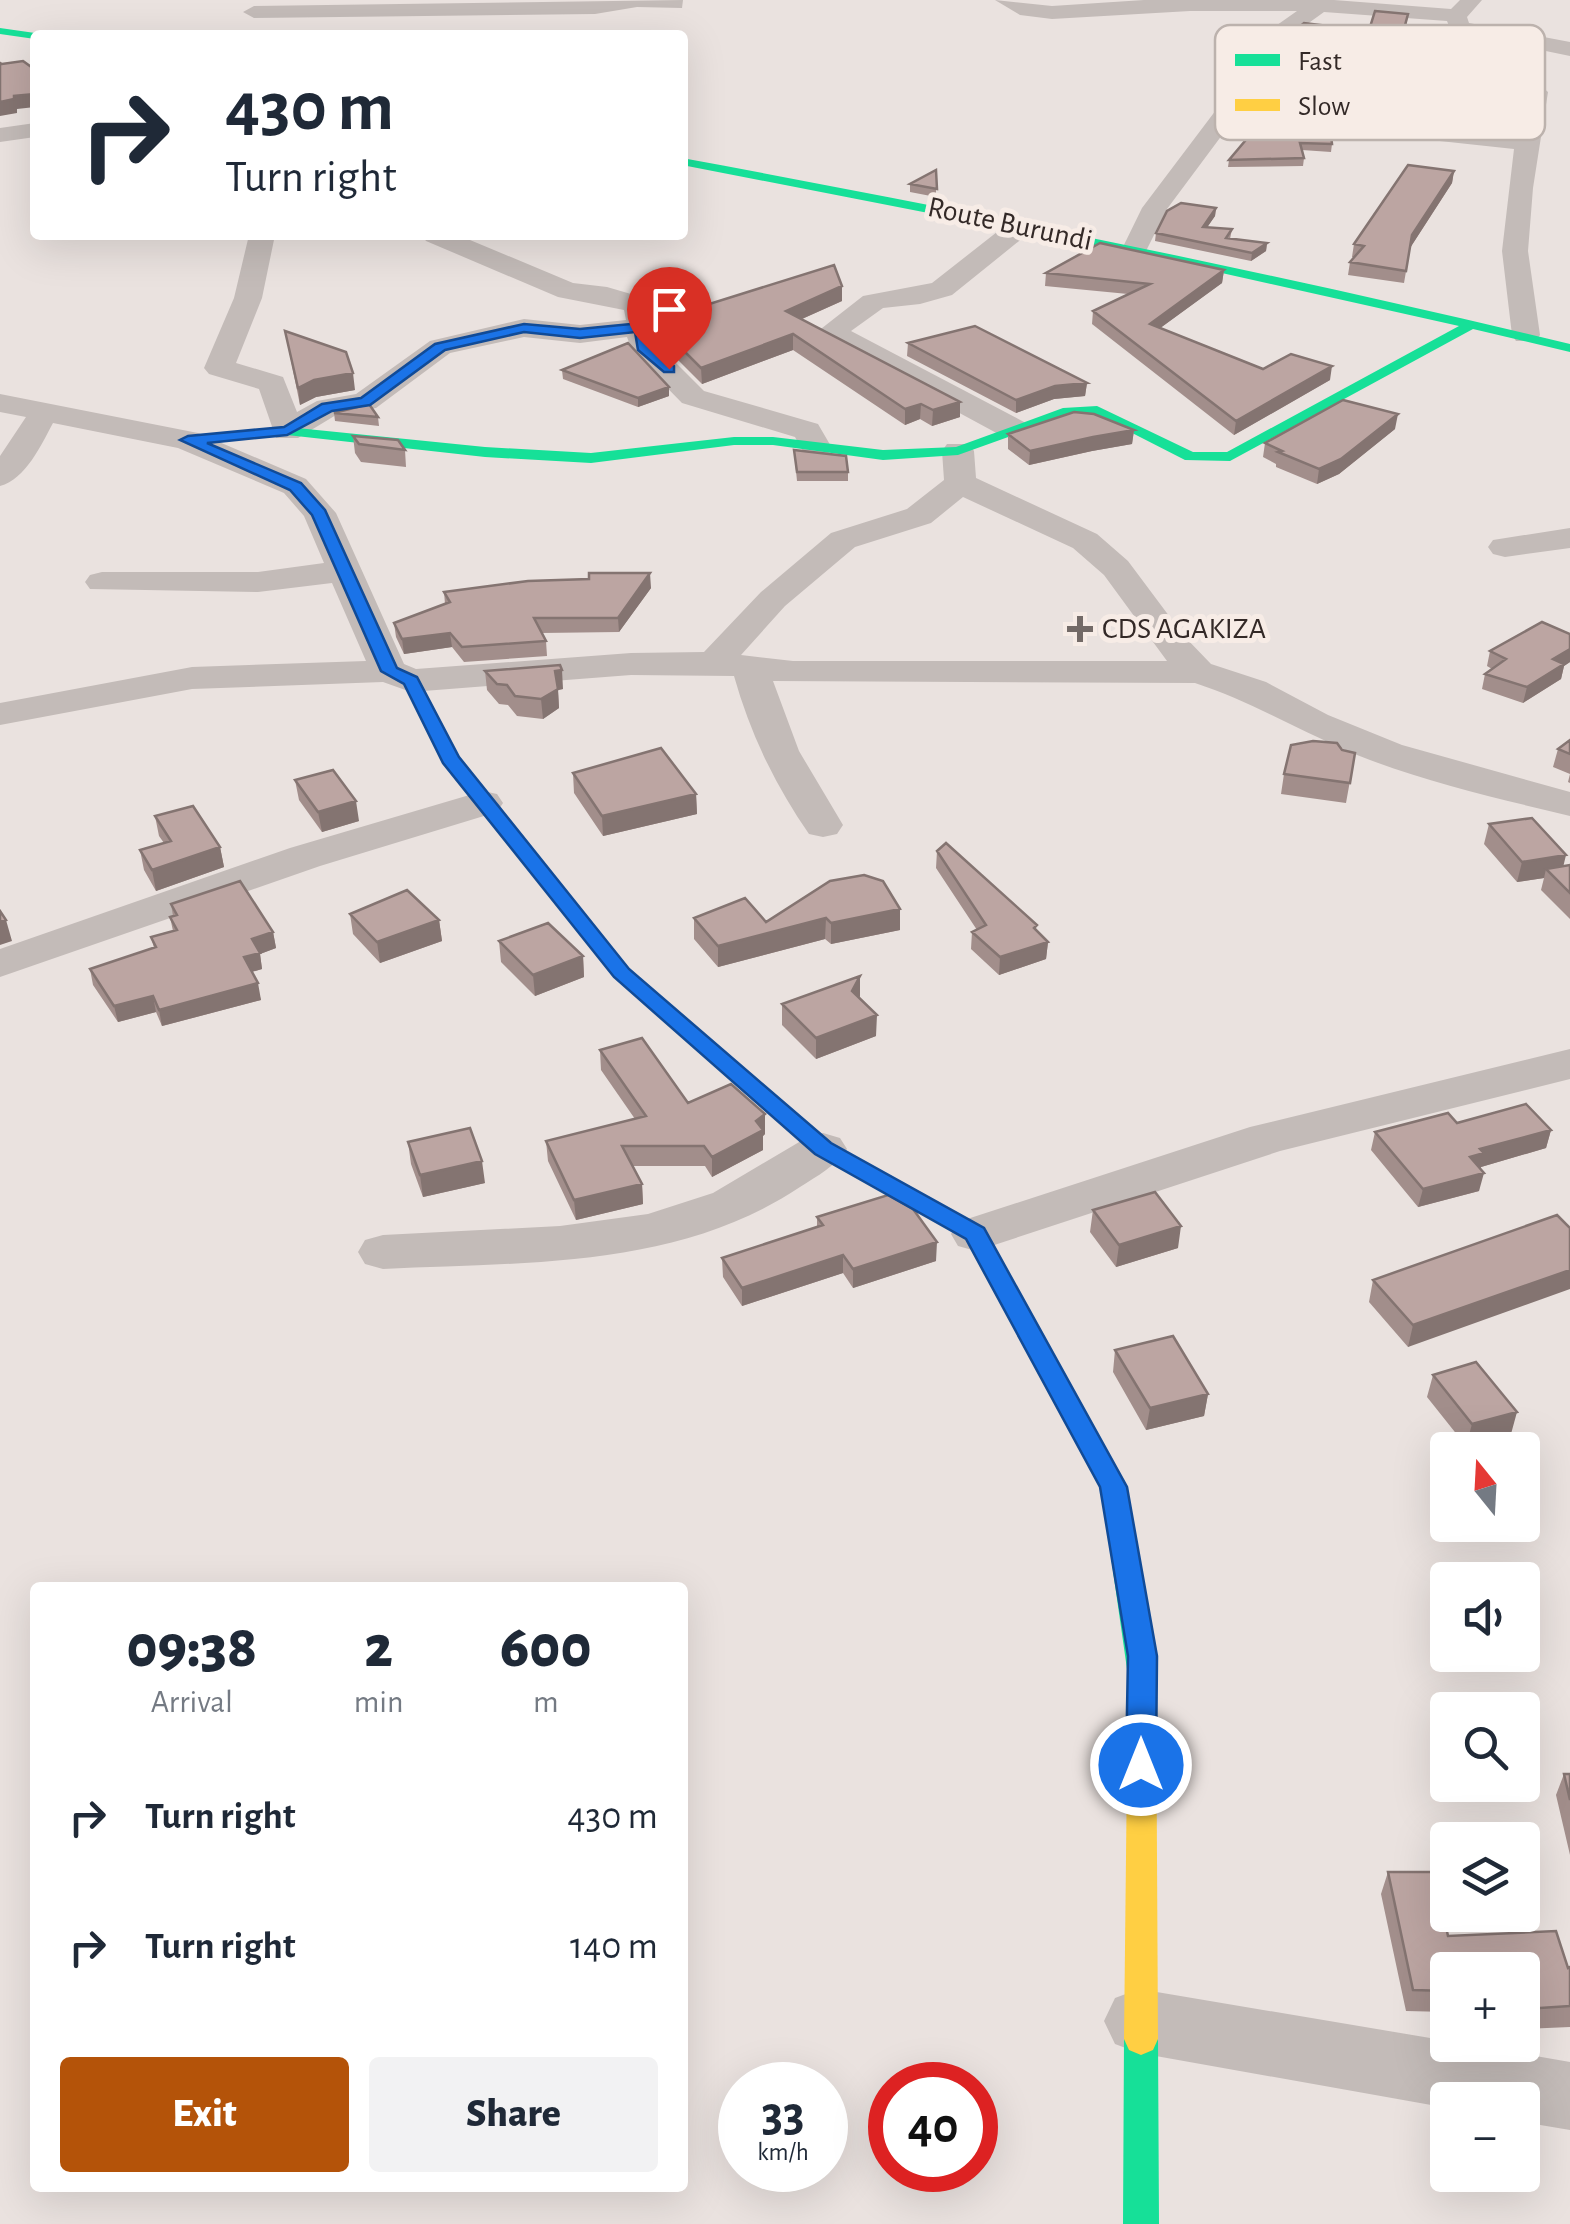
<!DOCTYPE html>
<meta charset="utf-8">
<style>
:root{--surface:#fff;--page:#f2f2f3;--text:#1f2937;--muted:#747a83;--accent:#b45309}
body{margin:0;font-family:"Alegreya Sans",sans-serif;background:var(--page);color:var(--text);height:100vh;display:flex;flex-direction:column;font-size:38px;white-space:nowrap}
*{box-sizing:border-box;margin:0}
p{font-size:32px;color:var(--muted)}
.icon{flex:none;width:55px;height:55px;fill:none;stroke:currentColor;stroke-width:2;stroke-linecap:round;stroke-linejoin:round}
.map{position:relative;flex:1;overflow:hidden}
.drawer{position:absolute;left:30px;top:1582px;width:658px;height:610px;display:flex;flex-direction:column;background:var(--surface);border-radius:10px;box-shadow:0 10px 40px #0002}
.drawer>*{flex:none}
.top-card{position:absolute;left:30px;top:30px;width:658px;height:210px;border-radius:10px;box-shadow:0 10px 40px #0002;background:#fff;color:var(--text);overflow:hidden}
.needle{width:65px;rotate:342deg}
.tools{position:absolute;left:1430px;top:1432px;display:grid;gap:20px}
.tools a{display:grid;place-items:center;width:110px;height:110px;border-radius:10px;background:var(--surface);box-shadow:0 10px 40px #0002;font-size:50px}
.speed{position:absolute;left:718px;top:2062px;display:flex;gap:20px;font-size:50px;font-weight:700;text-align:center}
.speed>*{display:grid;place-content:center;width:130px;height:130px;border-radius:50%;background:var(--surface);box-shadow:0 10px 40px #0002;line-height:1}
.speed small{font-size:25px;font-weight:400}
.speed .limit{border:15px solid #d22;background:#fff;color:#111}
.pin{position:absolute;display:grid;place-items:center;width:85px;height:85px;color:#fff;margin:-102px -42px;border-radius:50% 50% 50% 0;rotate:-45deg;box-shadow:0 0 10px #0007}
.pin .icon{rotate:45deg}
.me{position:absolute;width:110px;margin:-55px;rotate:0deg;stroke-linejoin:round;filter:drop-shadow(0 0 8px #0008)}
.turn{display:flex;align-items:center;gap:35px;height:210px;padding:0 30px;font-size:45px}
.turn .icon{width:130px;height:130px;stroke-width:2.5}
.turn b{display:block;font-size:70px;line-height:85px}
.eta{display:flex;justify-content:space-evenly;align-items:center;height:170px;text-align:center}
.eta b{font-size:60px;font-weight:800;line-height:70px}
.cta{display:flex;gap:20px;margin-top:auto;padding:20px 30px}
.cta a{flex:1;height:115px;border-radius:10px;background:var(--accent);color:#fff;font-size:40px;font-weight:800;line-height:115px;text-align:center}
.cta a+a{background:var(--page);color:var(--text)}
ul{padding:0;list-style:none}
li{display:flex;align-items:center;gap:30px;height:130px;padding:0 30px}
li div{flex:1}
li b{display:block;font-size:38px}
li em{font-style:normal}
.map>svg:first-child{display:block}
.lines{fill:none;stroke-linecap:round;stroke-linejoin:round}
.street{fill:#c3bbb8;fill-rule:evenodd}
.fast{fill:#16e098;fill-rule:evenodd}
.slow{fill:#ffcf43;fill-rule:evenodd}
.wall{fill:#a28e8b}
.shaded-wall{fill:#847471}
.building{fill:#bca5a2;stroke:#847471;stroke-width:2.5}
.route{fill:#1a73e8;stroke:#114b97;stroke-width:2.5}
.poi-dot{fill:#736a67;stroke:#f7ece6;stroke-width:4}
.labels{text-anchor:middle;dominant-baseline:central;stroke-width:10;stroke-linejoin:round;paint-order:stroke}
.far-street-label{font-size:30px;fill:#332927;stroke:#f7ece6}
.far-poi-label{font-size:30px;fill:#332927;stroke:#f7ece6;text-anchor:start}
.key{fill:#f7ece6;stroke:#bcb2ad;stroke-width:2.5}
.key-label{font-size:28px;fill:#332927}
</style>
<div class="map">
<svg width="1570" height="2224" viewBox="0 0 1570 2224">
<rect width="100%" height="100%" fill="#eae2df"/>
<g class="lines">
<path class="street" d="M683,0L682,8L637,7L595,14L254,18L243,12L254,6Z
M995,0L1052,6L1144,0H1334L1451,9L1460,0H1482L1467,17L1469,23L1570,42V56L1487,39L1548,92L1533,188L1528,251L1540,335L1536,341H1516L1512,335L1502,251L1514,149L1234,119L1167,209L1143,257H1125L1121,251L1142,208L1216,110L1223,63L1297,11H1190L1052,19L1020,15ZM1324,12L1447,21L1451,31L1524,94L1517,134L1240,105L1242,71Z
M35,123V137L0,142V128Z
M1020,219L1033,227L1029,233L952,295L920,304L883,308L851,331L1024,422L1029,429L1024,436H1002L821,338L817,332L863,296L932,283L1011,221Z
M249,235H275L262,298L236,363L283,377L297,412L317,401L356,394L430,341L524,319L580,325L626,320L624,310L558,297L426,241L422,235H458L573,283L607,287L648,299L657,344L704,391L818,424L832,448L827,455H805L795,437L682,403L633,353L627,337L580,343L524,337L450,353L376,408L336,415L298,438H276L259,389L209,374L204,368L234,298Z
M0,394L198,433L306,479L336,513L404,664L416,669L631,653L704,652L761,592L831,533L907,509L944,480L942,451L947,444H969L974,451L976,478L1097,534L1128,561L1184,636L1211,664L1266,682L1328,715L1402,745L1570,792V816C1504,800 1434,784 1370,760C1310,737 1256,703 1195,683L773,681L799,751L843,825L837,834L823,837L809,834C775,785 750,733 734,676L631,675L411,692L383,682L192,689L0,725V703L192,667L366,661L332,583L258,592L90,589L85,582L90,575L102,572H258L324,563L304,516L284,493L178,448L53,423C41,445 26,479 0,486V456L26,417L0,412ZM963,497L1073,548L1104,575L1167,661H793L741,655L785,606L855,547L931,523Z
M1570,528V548L1505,557L1493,554L1488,547L1493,540Z
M483,791L497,794L503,803L497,812L320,866L0,977V949L290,848Z
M1570,1049V1079L1280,1151L976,1251L958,1246L951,1234L958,1222L1250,1127Z
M823,1133L840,1138L847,1149C836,1166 817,1176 800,1187C677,1269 524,1262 383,1269L365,1264L358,1252L365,1240L383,1235L560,1226L648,1214L713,1193L806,1138Z
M1139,1989L1448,2041V2045H1471L1570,2062V2130L1522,2122V2100H1448V2108L1139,2053L1115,2044L1104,2021L1115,1998Z"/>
<path class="fast" d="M0,28L35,33L39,35H35V39L0,34Z
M682,158C980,213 1278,274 1570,344V352L1473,329L1230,461L1185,460L1095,414L1070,415L958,455L883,460L773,445H734L591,463L485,457L287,435L187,444L180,440L187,436L287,427L485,447L591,453L734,437H773L883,450L956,447L1063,408L1097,406L1193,452H1227L1459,326L1128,252L682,165Z
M411,676L420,681L458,757L628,969L831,1144L984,1228L1127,1487L1156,1676L1152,1684L1142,1688L1132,1684L1128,1676L1101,1487L967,1239L815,1154L614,977L443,763L402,681Z
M1141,2023L1153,2028L1158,2039L1159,2224H1123L1124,2039L1129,2028Z"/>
<path class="slow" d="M1142,1664L1152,1668L1156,1676L1158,2039L1153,2050L1141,2055L1129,2050L1124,2039L1128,1676L1132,1668Z"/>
</g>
<path class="wall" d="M1407,22L1382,116L1247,102L1248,93L1267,71L1255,70L1256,62L1362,30Z
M1234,119L1330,126L1332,144L1331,152L1302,150L1304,158L1303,166L1228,167L1229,160L1255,129L1234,126Z
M936,170V197L910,192V184Z
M1454,171L1452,183L1410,248L1404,283L1348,275L1350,262L1355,257H1352L1354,244Z
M1216,208L1215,216L1207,227L1232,229L1230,239L1267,243L1266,251L1251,261L1155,241L1156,233Z
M1224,270L1222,283L1160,328L1263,369L1330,380L1234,435L1092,324L1093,311L1128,294L1045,286L1046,273Z
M842,301L802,319L960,402V417L932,426L920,419L905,425L793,350L702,384L660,342L658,320Z
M285,331L355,390L316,397L300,405Z
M908,343L1087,383L1085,396L1054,399L1016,413L907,356Z
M562,370L669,387V396L638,407L563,379Z
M334,413L378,417L379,426L335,421Z
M1395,429L1339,474L1317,484L1276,467V464L1263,457L1265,443Z
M1134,430L1132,444L1092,451L1029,465L1008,449V434Z
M353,436L405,450L406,467L361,462L355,453Z
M794,450L848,472V481H797Z
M651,588L619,632L541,633L546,641L547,656L464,662L452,647L404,654L396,637L394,623L445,604L444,592Z
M1570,634V662L1564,666L1561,679L1523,703L1482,689L1485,674L1492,669L1487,666L1490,651Z
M485,671L563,689L558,690L559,708L543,719L517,716L508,705L499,704L487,690Z
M1570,740V783L1568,782L1570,774L1553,767L1558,749Z
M1342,750L1355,753L1346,803L1281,794L1284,774Z
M573,773L696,794L697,814L603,836L574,793Z
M295,780L359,821L322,832L299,800Z
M155,816L220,847L224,867L156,891L144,870L140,850L164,843L159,836Z
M1489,824L1563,866L1570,865V919L1541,890L1544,878L1517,882L1484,844Z
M937,851L1048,942L1046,959L999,975L971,949L972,932L977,930L936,868Z
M171,904L273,932L276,948L260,954L262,969L252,972L261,1000L162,1026L156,1012L118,1022L93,985L90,969L154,948L151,937L173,931L170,917L173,916Z
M900,909V930L831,944L825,939L718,967L694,939V918L766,922Z
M350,914L439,920L442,941L380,963L353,934Z
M499,941L583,956L584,977L535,996L501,962Z
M860,996L859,998L876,1036L816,1059L782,1025V1004Z
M600,1050L688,1103L765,1134L763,1136V1150L712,1177L705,1166H632L642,1184L643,1204L576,1220L548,1161L546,1141L635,1119L601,1070Z
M1457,1123L1551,1130L1546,1148L1481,1167L1479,1191L1418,1207L1371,1150L1375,1132Z
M408,1142L485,1183L423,1197L411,1164Z
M1093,1210L1178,1248L1116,1267L1090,1232Z
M817,1217L936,1261L853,1288L843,1273L742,1306L723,1277L722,1258L817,1227Z
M1570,1228L1408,1347L1369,1302L1373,1280Z
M1115,1350L1208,1394L1204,1416L1146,1430L1113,1372Z
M1433,1375L1511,1434L1466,1446L1427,1397Z
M1564,1774H1570V1855L1556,1795Z
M1388,1872L1448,1936L1570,1967V2027L1522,2029V1970H1448V2012L1406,2011L1381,1894Z"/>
<path class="shaded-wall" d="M35,94V107L17,109V113L0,116V102L14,96Z
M1454,171L1452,183L1410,248L1412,235Z
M1216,208L1215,216L1202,235L1203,227Z
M1267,243L1266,251L1251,261L1252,253Z
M1224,270L1222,283L1148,337L1150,324Z
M842,286V301L786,326V311Z
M793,334V350L702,384L701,368Z
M1332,366L1330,380L1234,435L1236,421Z
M353,373L355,390L316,397L300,405L298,388L314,380Z
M1087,383L1085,396L1054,399L1016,413V400L1055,386Z
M669,387V396L638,407V398Z
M960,402V417L932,426L933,410Z
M921,404L920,419L905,425V409Z
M1398,414L1395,429L1339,474L1317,484L1319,469Z
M1134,430L1132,444L1092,451L1029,465L1030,451L1093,437Z
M650,573L651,588L619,632L618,618Z
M450,633L452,647L404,654L402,639Z
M1570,649V662L1564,666L1561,679L1523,703L1527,687L1553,659Z
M562,670L563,689L558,690L559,708L543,719L541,699L555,671Z
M696,794L697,814L603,836L602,816Z
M356,801L359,821L322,832L318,812Z
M220,847L224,867L156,891L152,870Z
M1566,855L1561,876L1546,869L1544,878L1517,882L1522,862Z
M900,909V930L831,944V923Z
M826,918L825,939L718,967V946Z
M6,920L12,941L0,945V922Z
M439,920L442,941L380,963L377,942Z
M273,932L276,948L260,954L262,969L247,973L244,957L252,939Z
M1048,942L1046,959L999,975L1000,957Z
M583,956L584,977L535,996L533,975Z
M860,976V996L852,1012V991Z
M258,983L261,1000L162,1026L159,1010Z
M153,996L156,1012L118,1022L114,1006Z
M877,1015L876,1036L816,1059V1038Z
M765,1114V1134L763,1136V1150L712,1177V1157Z
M1551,1130L1546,1148L1481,1167L1479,1172L1470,1157L1480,1149Z
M482,1161L485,1183L423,1197L420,1175Z
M1484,1173L1479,1191L1418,1207L1423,1189Z
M642,1184L643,1204L576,1220L574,1200Z
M1181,1226L1178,1248L1116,1267L1119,1245Z
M937,1242L936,1261L853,1288V1269Z
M843,1255V1273L742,1306V1288Z
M1570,1270V1289L1408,1347L1413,1325Z
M1208,1394L1204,1416L1146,1430L1150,1408Z
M1517,1412L1511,1434L1466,1446L1472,1424Z"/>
<path class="building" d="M1375,11L1408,14L1383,107L1248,93L1274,63L1256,62L1304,23L1362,30L1370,27Z
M23,61L34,69L35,94L14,96V99L0,102V63L2,64Z
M1237,116L1330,126L1332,144L1300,143L1304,158L1229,160L1261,122L1234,119Z
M1408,165L1454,171L1412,235L1406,271L1350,262L1364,246L1354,244Z
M936,170L937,189L910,184Z
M1181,203L1216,208L1203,227L1232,229L1226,238L1267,243L1252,253L1156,233L1167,211Z
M1100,243L1224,270L1150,324L1263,369L1291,354L1332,366L1236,421L1093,311L1150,284L1046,273Z
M834,265L842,286L786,311L960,402L933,410L921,404L905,409L793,334L701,368L660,327L658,320Z
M975,326L1087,383L1055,386L1016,400L908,343Z
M285,331L346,352L353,373L314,380L298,388Z
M628,343L669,387L638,398L562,370Z
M1343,400L1398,414L1341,459L1319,469L1278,452L1282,451L1265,443Z
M369,404L378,417L334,413Z
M1074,412L1094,414L1134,430L1093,437L1030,451L1008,434Z
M353,436L398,440L405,450L359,444Z
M794,450L846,456L848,472H797Z
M589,573H650L618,618H534L546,641L462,647L450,633L402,639L394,623L450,602L444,592L528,581L589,579Z
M1542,622L1570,634V649L1553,659L1564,664L1527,687L1485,674L1506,659L1490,651Z
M560,665L562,670L555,671L558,689L541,699L515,696L507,685L497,684L485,671Z
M1570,740V754L1558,749Z
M1313,741L1337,743L1342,750L1355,753L1350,783L1284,774L1291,745Z
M661,748L696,794L602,816L573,773Z
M333,770L356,801L318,812L295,780Z
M193,806L220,847L152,870L140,850L171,841L155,816Z
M1532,818L1566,855L1522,862L1489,824Z
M946,843L1037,925L1034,928L1048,942L1000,957L972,932L986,925L937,851Z
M1570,865V893L1546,869Z
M864,875L883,881L900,909L831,923L826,918L718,946L694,918L745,898L766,922L830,881Z
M240,881L273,932L252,939L260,953L244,957L258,983L159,1010L153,996L114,1006L90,969L156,947L151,937L177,930L170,917L177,915L171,904Z
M407,890L439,920L377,942L350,914Z
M0,911L6,920L0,922Z
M548,923L583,956L533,975L499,941Z
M860,976L852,991L877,1015L816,1038L782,1004Z
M642,1038L688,1103L731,1084L765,1114L756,1121L763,1130L712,1157L704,1146H622L642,1184L574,1200L546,1141L646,1116L600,1050Z
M1526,1104L1551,1130L1480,1149L1484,1153L1470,1157L1484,1173L1423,1189L1375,1132L1448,1113L1457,1123Z
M470,1128L482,1161L420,1175L408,1142Z
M1155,1192L1181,1226L1119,1245L1093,1210Z
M888,1195L913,1209L937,1242L853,1269L843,1255L742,1288L722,1258L823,1225L817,1217Z
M1557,1215L1570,1228V1270L1413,1325L1373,1280Z
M1173,1336L1208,1394L1150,1408L1115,1350Z
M1476,1362L1517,1412L1472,1424L1433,1375Z
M1564,1774H1570V1800Z
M1388,1872H1434L1448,1936L1556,1931L1568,1968L1570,1967V2006L1525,2009L1522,2001V1970H1448V1991L1413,1990Z"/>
<path class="route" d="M641,323L648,327L650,346L674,366V372H664L638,350L635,332L580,338L524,332L445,350L370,405L332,411L287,435L207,443L301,483L325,510L397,668L417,677L459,757L629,969L831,1143L984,1228L1127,1487L1157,1656L1156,1765L1152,1774L1141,1778L1131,1774L1126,1765L1128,1656L1100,1487L966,1239L815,1154L614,977L443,763L404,684L381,671L312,515L290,490L180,440L188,436L284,427L322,404L361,398L435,344L524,324L580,329Z"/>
<path class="poi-dot" d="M1075 614h10v10h10v10h-10v10h-10v-10h-10v-10h10z"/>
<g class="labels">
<g class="far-street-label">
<text transform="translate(1010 224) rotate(12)">Route Burundi</text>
</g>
<g class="far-poi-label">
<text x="1102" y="629">CDS AGAKIZA</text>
</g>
</g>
<rect x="1215" y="25" width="330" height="115" rx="15" class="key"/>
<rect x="1235" y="54" width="45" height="12" fill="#16e098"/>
<rect x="1235" y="99" width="45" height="12" fill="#ffcf43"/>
<g class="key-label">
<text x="1298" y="70">Fast</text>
<text x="1298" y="115">Slow</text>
</g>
</svg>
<div class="tools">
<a><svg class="needle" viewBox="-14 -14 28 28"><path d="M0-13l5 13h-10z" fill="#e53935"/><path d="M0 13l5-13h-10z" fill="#747a83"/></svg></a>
<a><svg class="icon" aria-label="sound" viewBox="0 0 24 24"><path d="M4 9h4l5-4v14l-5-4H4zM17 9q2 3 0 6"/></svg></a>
<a><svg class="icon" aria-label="search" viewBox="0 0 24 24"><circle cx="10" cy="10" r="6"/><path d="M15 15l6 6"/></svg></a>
<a><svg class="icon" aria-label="layers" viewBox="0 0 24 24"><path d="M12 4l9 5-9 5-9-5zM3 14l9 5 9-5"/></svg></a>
<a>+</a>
<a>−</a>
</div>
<div class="speed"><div>33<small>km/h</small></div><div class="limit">40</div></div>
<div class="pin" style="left:669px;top:369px;background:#d93025"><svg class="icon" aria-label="arrive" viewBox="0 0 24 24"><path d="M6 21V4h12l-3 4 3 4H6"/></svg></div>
<svg class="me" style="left:1141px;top:1765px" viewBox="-20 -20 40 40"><circle r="17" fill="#1a73e8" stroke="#fff" stroke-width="3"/><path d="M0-11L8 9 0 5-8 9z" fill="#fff"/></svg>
<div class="top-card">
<div class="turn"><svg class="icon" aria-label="right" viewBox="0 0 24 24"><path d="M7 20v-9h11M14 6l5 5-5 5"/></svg><div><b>430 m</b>Turn right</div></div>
</div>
<section class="drawer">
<div class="eta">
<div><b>09:38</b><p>Arrival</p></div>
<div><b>2</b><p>min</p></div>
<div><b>600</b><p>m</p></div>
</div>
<ul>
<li><svg class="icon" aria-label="right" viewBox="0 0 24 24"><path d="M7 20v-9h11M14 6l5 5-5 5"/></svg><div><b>Turn right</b></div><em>430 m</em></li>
<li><svg class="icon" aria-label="right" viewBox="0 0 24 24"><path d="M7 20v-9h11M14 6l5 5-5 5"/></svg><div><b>Turn right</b></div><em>140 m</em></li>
</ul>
<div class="cta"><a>Exit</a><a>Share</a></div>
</section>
</div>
